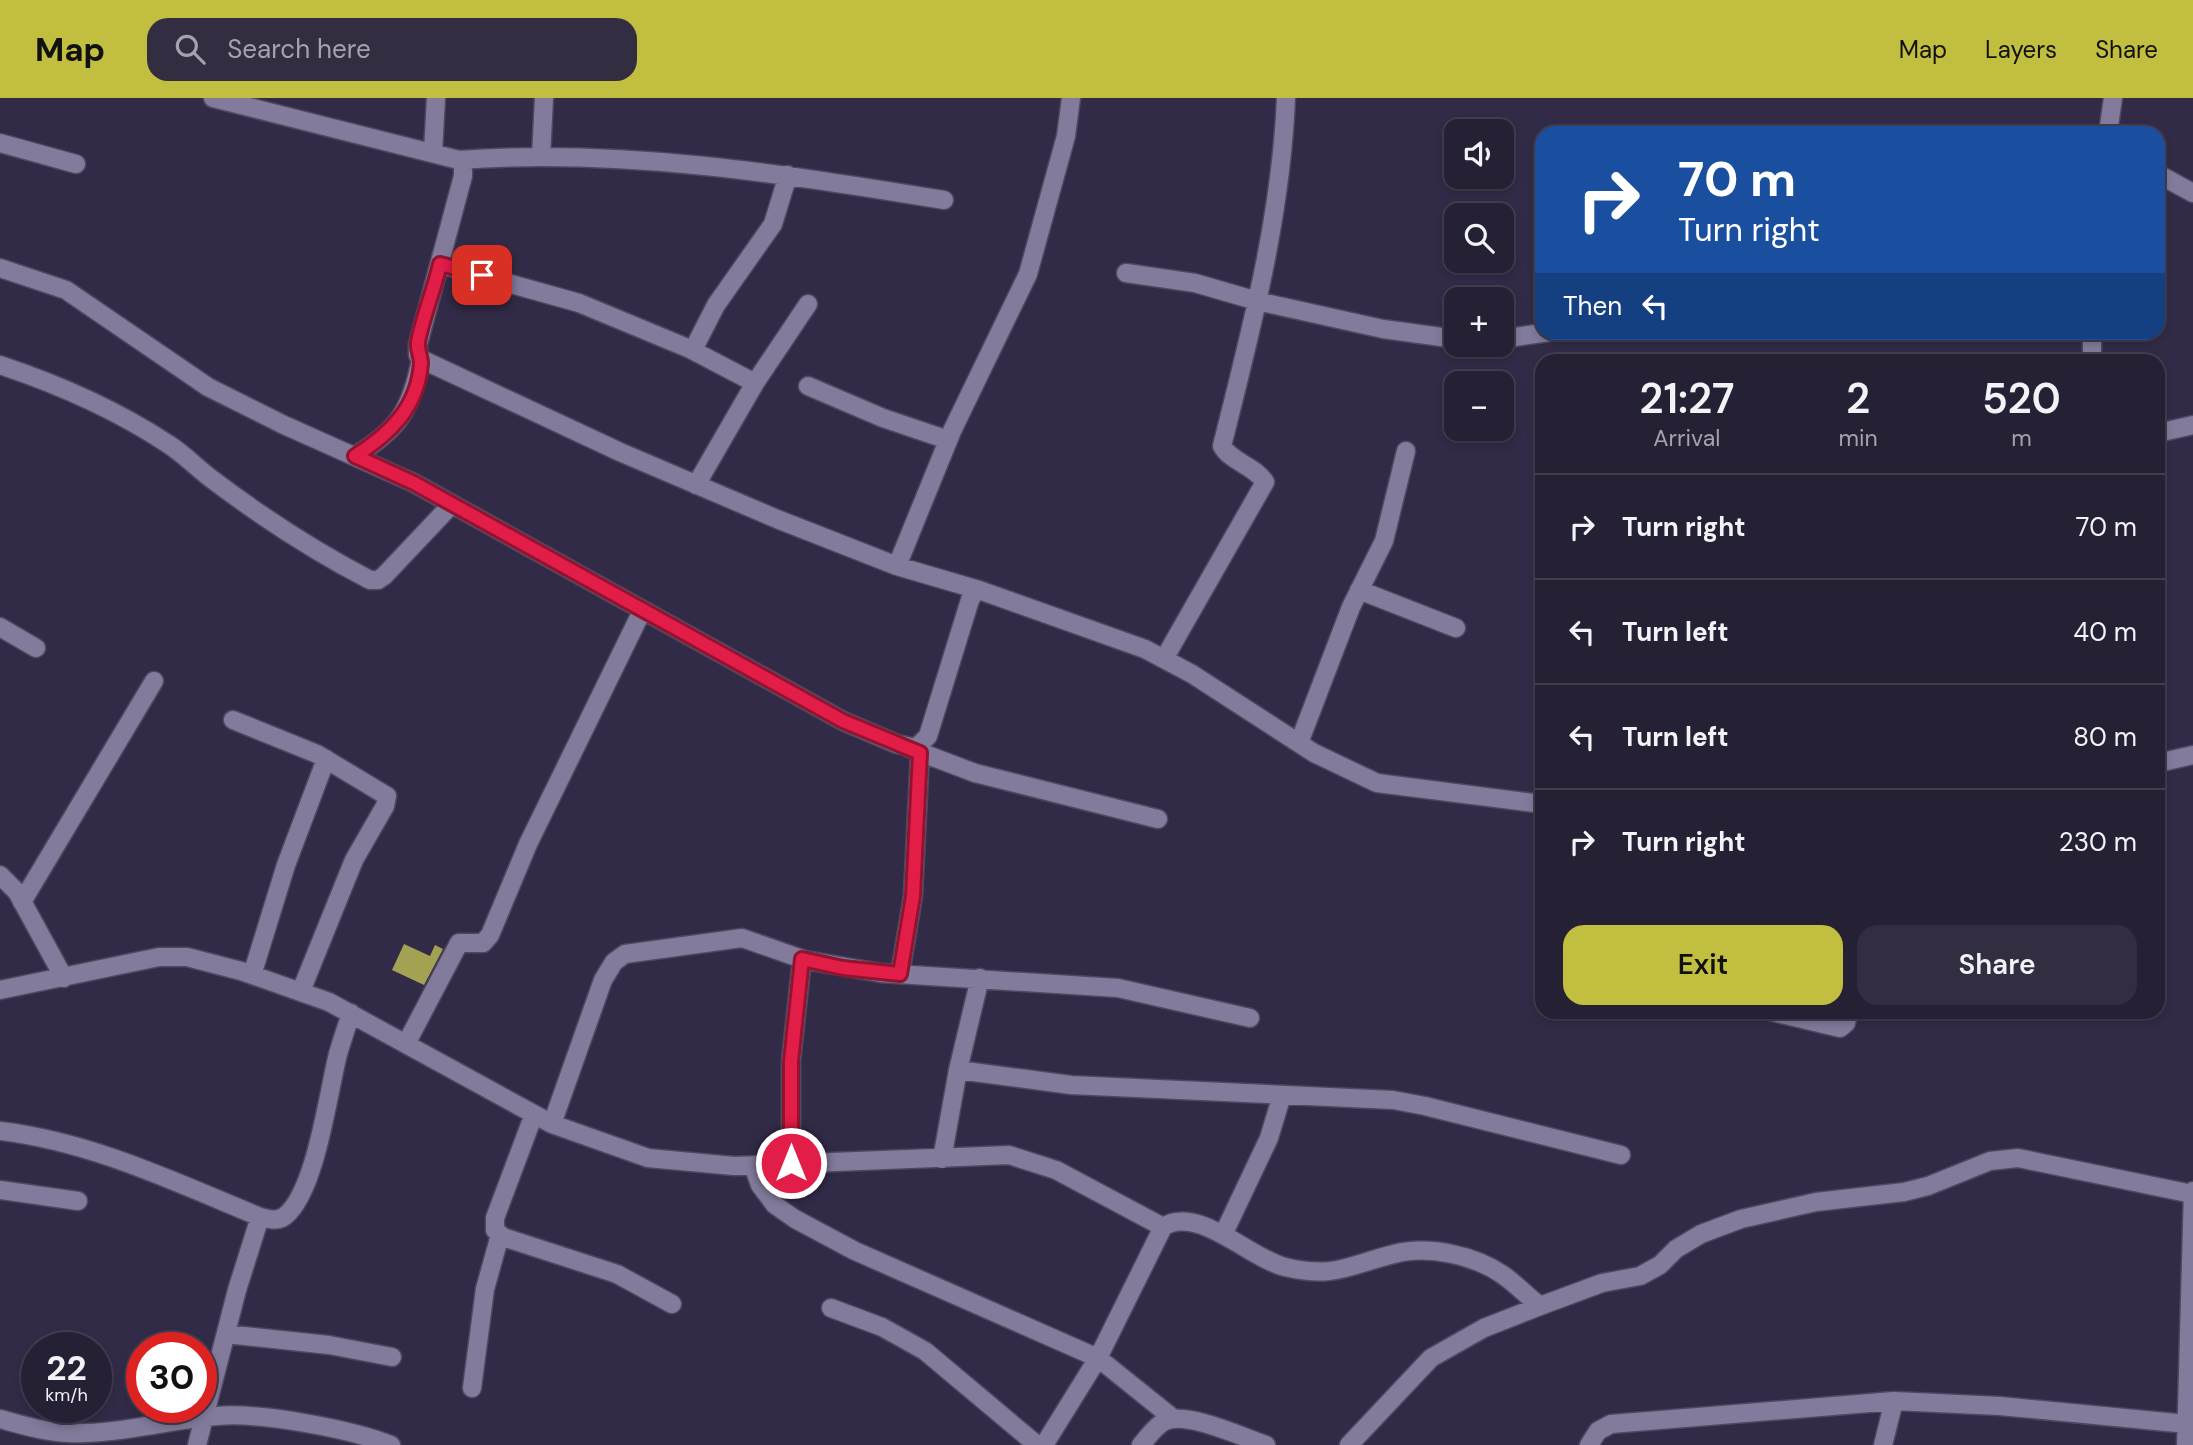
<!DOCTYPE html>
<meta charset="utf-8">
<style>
:root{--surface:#262035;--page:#322d41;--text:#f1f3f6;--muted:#a4a3ad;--line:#423e50;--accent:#c1be40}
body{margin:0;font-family:"DM Sans",sans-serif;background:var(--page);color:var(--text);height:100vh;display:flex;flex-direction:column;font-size:26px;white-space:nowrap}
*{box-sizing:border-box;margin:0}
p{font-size:23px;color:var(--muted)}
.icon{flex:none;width:38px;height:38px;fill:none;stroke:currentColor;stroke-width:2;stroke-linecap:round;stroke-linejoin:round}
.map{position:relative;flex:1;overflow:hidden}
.details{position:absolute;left:1535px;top:256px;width:630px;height:665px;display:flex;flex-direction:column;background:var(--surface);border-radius:21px;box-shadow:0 4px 10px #0003,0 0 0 2px var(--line)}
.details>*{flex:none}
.top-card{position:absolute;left:1535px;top:28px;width:630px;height:214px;border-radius:21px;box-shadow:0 4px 10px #0003,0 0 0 2px var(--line);background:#1a4fa0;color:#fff;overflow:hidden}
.buttons{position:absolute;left:1444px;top:21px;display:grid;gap:14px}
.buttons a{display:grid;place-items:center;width:70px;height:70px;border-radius:14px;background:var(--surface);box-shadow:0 4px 10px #0003,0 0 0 2px var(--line);font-size:35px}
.speed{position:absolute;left:21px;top:1234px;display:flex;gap:14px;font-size:35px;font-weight:700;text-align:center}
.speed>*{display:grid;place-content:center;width:91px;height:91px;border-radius:50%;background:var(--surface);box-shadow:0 4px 10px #0003,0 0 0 2px var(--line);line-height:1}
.speed small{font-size:18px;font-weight:400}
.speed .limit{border:10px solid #d22;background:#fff;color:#111}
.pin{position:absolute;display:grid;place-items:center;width:60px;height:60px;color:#fff;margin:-30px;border-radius:14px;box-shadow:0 4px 10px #0006}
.me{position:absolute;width:77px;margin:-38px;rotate:0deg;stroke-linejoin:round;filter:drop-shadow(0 0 5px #0008)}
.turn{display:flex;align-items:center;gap:24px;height:147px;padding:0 28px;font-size:32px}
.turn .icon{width:91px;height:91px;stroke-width:2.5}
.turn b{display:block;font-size:49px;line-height:60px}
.then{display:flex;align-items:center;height:66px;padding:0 28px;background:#0003;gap:14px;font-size:26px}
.eta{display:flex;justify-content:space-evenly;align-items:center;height:119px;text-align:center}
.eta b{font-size:42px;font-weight:600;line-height:49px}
.button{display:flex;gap:14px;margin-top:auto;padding:14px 28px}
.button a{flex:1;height:80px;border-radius:21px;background:var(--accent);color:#111;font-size:28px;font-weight:600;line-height:80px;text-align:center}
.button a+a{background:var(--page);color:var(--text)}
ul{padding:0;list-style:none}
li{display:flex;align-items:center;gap:21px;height:105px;padding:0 28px;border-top:2px solid var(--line)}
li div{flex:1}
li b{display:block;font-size:26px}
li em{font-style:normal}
header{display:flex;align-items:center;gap:42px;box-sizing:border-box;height:98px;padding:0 35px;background:var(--accent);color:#111}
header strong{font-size:33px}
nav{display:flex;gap:38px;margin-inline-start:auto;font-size:24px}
.search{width:490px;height:63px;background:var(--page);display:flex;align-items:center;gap:18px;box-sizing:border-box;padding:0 24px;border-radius:21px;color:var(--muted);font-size:26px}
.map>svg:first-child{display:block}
.building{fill:#a3a253}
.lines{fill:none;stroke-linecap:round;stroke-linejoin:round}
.minor-casing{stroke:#4e485f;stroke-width:21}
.minor{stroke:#827b9c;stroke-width:18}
.route-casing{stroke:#92132f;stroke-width:18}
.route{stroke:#e11d48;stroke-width:12}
</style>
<header>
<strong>Map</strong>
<div class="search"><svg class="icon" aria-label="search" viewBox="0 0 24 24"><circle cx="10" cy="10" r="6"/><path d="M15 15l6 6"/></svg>Search here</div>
<nav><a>Map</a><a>Layers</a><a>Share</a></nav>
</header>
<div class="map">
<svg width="2193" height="1347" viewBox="0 0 2193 1347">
<rect width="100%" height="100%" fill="#322b47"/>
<path class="building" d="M404,846L430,858L435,847L443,851L424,887L392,872Z"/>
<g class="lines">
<defs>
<path id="minor" d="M213,0L459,62L463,68V78L418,246V257L421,261L620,354L777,421L897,468L979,492
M2108,35L2113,0
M0,45L76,66
M433,54L436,0
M541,59L544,0
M459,62C622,50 784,76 944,102
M2158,76L2193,95
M440,166L579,205L690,251L755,285
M0,170L66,192L208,289L284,327L414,385L843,623L897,646L916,650L928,638L970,502L974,495L979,492L1145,551L1192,576L1314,655L1377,685L1542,706
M1126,175L1195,185L1257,203L1383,231L1456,241
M2092,234V262
M1502,241L1549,234
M693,252L716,207L773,126L788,77
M0,267C60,287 115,311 168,346C184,356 198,371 213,382C262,419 316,454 370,482H378L384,478L452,406
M808,288L883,320L948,342
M2158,335L2193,327
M355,358C399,331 411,312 421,261
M696,387L755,285L808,206
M897,468L952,333L1028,176L1066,38L1071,0
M1359,492L1456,530
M0,529L36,550
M1164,561L1265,384C1255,368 1231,364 1222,348C1251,233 1281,119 1286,0
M233,622L317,656L387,698L385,708L354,762L301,893
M1299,645L1351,509L1384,443L1406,353
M909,650L975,675L1158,721
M2158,665L2193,657
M0,777L17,794L64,880
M22,804L154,583
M900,876L913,798L920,655
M252,877L286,767L326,661
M0,892L159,859H187L241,873L329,904L552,1026L648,1060L734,1068L1009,1057L1056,1072L1163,1129
M1773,914L1840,930L1846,925L1849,914
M406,946L459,845H483L490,837L528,746L642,513
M958,972L1071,987L1393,1002L1425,1008L1621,1057
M534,1016L495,1120V1132L503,1139L617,1176L672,1206
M552,1026L603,882L614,864L625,856L742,840L805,862L881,875L1118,890L1250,920
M0,1033C92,1044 175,1084 260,1119C269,1121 277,1124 285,1118C316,1093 328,995 338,956C342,942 347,928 351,915
M942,1061L958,972L980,880
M791,1065V963L802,861
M753,1067L760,1087L775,1107L795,1121L855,1153L1098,1260L1174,1321
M0,1092L78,1103
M1223,1137L1269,1040L1282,997
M831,1210L882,1229L925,1253L1037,1347
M226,1236L329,1247L392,1259
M472,1290L485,1191L500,1137
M0,1321C22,1327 45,1334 68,1335C118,1337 167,1322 217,1318C259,1314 351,1331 391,1347
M197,1347L237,1192L260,1119
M1044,1347L1098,1260L1163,1129C1197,1106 1251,1161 1285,1169C1335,1181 1349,1167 1394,1156C1428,1147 1474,1157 1503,1177C1516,1186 1527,1198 1540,1208L1602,1185L1640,1178L1660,1167L1676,1151L1701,1136L1741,1121L1816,1104L1904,1094L1928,1088L1990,1063L2018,1060L2192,1096
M1141,1347C1148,1339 1155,1328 1165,1323C1187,1313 1242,1339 1266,1347
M1349,1347L1431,1260L1484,1230L1540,1208
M1589,1347L1598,1333L1611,1326L1894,1303L2000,1308L2187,1326
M1883,1347L1894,1303
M2186,1347L2193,1093"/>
</defs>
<use href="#minor" class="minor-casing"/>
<use href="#minor" class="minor"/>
</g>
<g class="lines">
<defs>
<path id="route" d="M482,177L440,166C434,192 423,218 418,244C417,253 421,258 421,265C418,309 390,336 355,358L414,385L843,623L920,655L913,798L900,876L843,870L802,861L791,963V1065"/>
</defs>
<use href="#route" class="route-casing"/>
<use href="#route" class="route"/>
</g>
</svg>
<div class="buttons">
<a><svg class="icon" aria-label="sound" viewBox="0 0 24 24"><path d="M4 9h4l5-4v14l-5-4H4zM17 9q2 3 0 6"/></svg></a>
<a><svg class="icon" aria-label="search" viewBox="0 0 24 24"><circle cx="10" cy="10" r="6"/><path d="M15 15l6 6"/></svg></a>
<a>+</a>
<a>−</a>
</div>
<div class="speed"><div>22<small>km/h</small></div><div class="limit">30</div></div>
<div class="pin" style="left:482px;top:177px;background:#d93025"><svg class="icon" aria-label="arrive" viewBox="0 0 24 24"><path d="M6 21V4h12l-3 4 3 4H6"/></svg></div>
<svg class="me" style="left:791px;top:1065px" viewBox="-20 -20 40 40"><circle r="17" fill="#e11d48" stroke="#fff" stroke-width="3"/><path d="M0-11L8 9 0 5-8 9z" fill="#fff"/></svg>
<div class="top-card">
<div class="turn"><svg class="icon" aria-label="right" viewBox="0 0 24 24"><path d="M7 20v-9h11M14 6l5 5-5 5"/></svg><div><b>70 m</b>Turn right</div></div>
<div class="then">Then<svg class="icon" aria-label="left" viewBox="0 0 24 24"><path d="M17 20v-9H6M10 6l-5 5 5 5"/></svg></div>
</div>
<section class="details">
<div class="eta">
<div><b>21:27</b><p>Arrival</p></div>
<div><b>2</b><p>min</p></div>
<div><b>520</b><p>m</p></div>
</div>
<ul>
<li><svg class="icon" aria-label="right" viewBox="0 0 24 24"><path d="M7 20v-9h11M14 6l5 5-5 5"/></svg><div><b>Turn right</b></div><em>70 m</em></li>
<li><svg class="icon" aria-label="left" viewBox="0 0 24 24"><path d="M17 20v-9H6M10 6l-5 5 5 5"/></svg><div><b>Turn left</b></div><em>40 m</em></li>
<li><svg class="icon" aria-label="left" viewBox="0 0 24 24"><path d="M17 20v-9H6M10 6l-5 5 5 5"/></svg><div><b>Turn left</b></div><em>80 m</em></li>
<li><svg class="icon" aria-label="right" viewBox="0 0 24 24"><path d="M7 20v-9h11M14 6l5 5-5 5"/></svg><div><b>Turn right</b></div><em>230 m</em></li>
</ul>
<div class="button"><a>Exit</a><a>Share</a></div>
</section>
</div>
